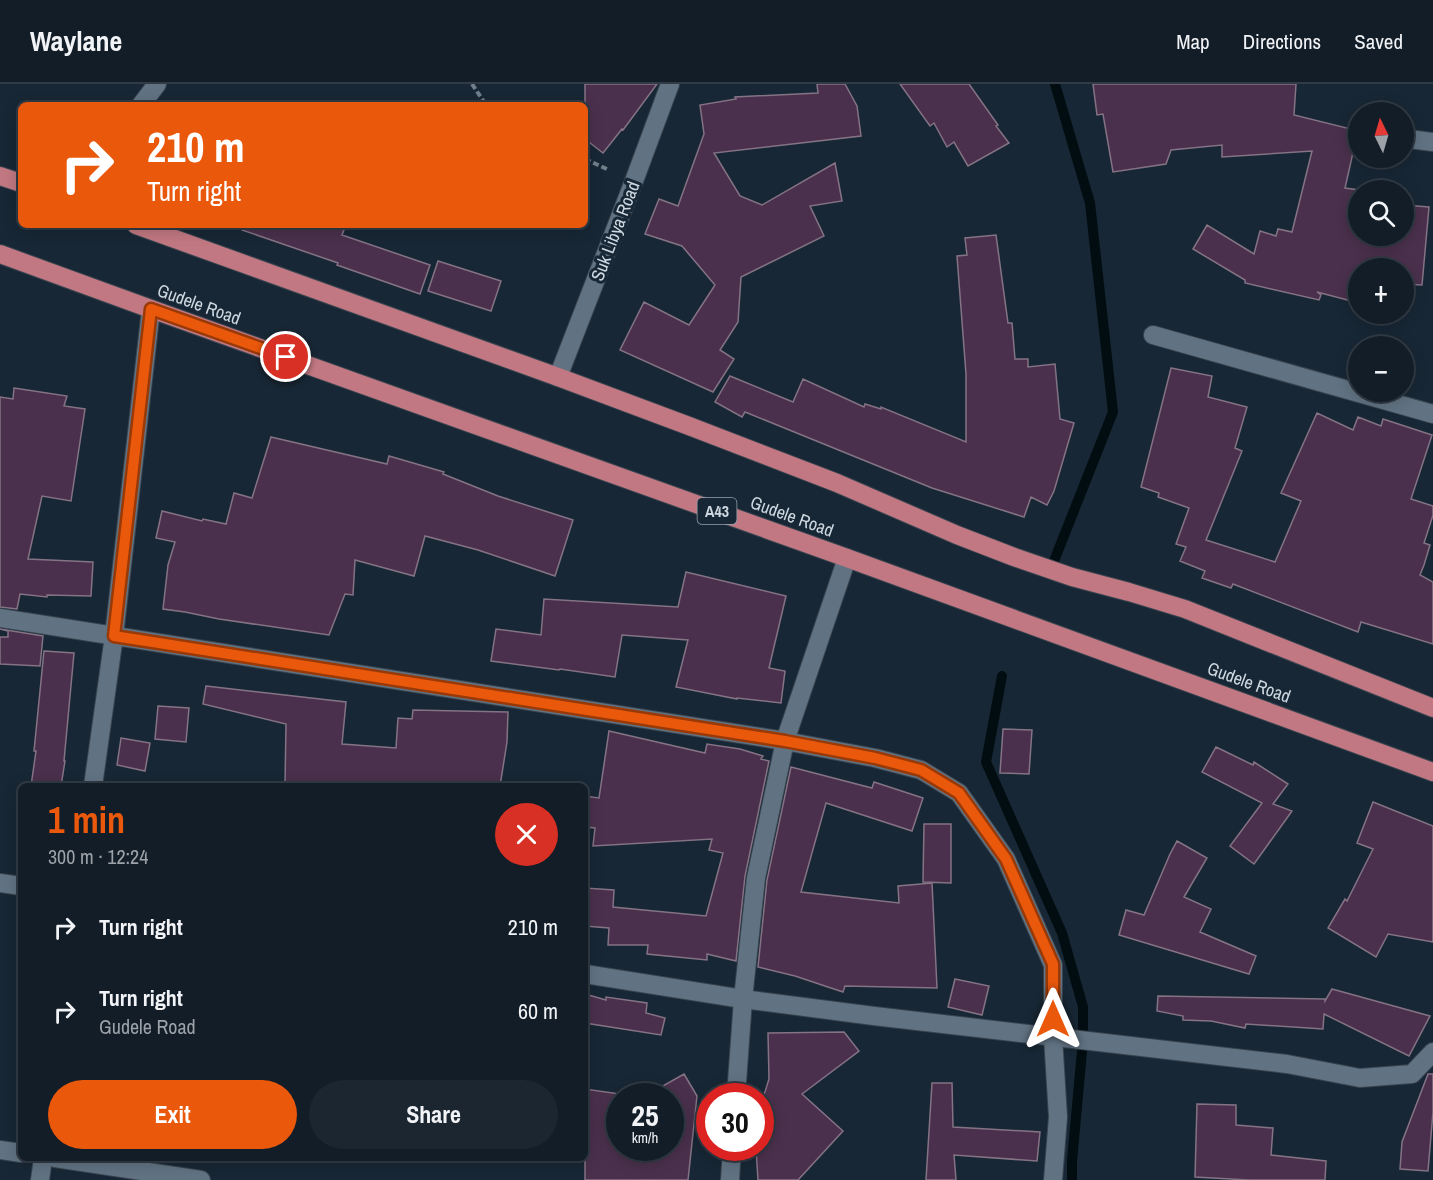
<!DOCTYPE html>
<meta charset="utf-8">
<style>
:root{--surface:#121d28;--page:#1b2630;--text:#f1f3f6;--muted:#9ca2a8;--line:#313b45;--accent:#ea580c}
body{margin:0;font-family:"Archivo Narrow",sans-serif;background:var(--page);color:var(--text);height:100vh;display:flex;flex-direction:column;font-size:22px;white-space:nowrap}
*{box-sizing:border-box;margin:0}
p{font-size:20px;color:var(--muted)}
.icon{flex:none;width:33px;height:33px;fill:none;stroke:currentColor;stroke-width:2;stroke-linecap:round;stroke-linejoin:round}
.map{position:relative;flex:1;overflow:hidden}
.details{position:absolute;left:18px;top:699px;width:570px;height:378px;display:flex;flex-direction:column;background:var(--surface);border-radius:9px;box-shadow:0 3px 15px #0003,0 0 0 2px var(--line)}
.details>*{flex:none}
.banner{position:absolute;left:18px;top:18px;width:570px;height:126px;border-radius:9px;box-shadow:0 3px 15px #0003,0 0 0 2px var(--line);background:#ea580c;color:#fff;overflow:hidden}
.needle{width:39px;rotate:355deg}
.buttons{position:absolute;left:1348px;top:18px;display:grid;gap:12px}
.buttons a{display:grid;place-items:center;width:66px;height:66px;border-radius:50%;background:var(--surface);box-shadow:0 3px 15px #0003,0 0 0 2px var(--line);font-size:30px}
.speed{position:absolute;left:606px;top:999px;display:flex;gap:12px;font-size:30px;font-weight:700;text-align:center}
.speed>*{display:grid;place-content:center;width:78px;height:78px;border-radius:50%;background:var(--surface);box-shadow:0 3px 15px #0003,0 0 0 2px var(--line);line-height:1}
.speed small{font-size:15px;font-weight:400}
.speed .limit{border:9px solid #d22;background:#fff;color:#111}
.pin{position:absolute;display:grid;place-items:center;width:51px;height:51px;color:#fff;margin:-26px;border:3px solid #fff;border-radius:50%;box-shadow:0 2px 6px #0007}
.me{position:absolute;width:66px;margin:-33px;rotate:0deg;stroke-linejoin:round;filter:drop-shadow(0 0 4px #0008)}
.turn{display:flex;align-items:center;gap:21px;height:126px;padding:0 30px;font-size:27px}
.turn .icon{width:78px;height:78px;stroke-width:2.5}
.turn b{display:block;font-size:42px;line-height:51px}
.round{display:grid;place-items:center;flex:none;width:63px;height:63px;border-radius:32px;background:var(--page)}
.overview{display:flex;align-items:center;justify-content:space-between;height:102px;padding:0 30px}
h1{font-size:36px;font-weight:800;line-height:45px;color:var(--accent)}
.button{display:flex;gap:12px;margin-top:auto;padding:12px 30px}
.button a{flex:1;height:69px;border-radius:36px;background:var(--accent);color:#fff;font-size:24px;font-weight:800;line-height:69px;text-align:center}
.button a+a{background:var(--page);color:var(--text)}
ul{padding:0;list-style:none}
li{display:flex;align-items:center;gap:18px;height:84px;padding:0 30px}
li div{flex:1}
li b{display:block;font-size:22px}
li em{font-style:normal}
header{display:flex;align-items:center;gap:36px;box-sizing:border-box;height:84px;padding:0 30px;background:var(--surface);border-bottom:2px solid var(--line)}
header strong{font-size:28px}
nav{display:flex;gap:33px;margin-inline-start:auto;font-size:21px}
.map>svg:first-child{display:block}
.lines{fill:none;stroke-linecap:round;stroke-linejoin:round}
.stream{stroke:#010d10;stroke-width:10}
.building{fill:#4a304c;stroke:#847385;stroke-width:1.5}
.street-casing{stroke:#38444f;stroke-width:20}
.highway-casing{stroke:#38444f;stroke-width:20}
.path{stroke:#727e8a;stroke-width:4;stroke-dasharray:6 3;stroke-linecap:butt}
.street{stroke:#617383;stroke-width:18}
.highway{stroke:#c17882;stroke-width:18}
.route-casing{stroke:#983908;stroke-width:15}
.route{stroke:#ea580c;stroke-width:10}
.labels{text-anchor:middle;dominant-baseline:central;stroke-width:6;stroke-linejoin:round;paint-order:stroke}
.shield{fill:#182735;stroke:#97a3ad;stroke-width:1.5}
.shield-label{font-size:16px;font-weight:bold;fill:#ced8e1}
.street-label{font-size:18px;fill:#ced8e1;stroke:#182735}
</style>
<header>
<strong>Waylane</strong>
<nav><a>Map</a><a>Directions</a><a>Saved</a></nav>
</header>
<div class="map">
<svg width="1433" height="1096" viewBox="0 0 1433 1096">
<rect width="100%" height="100%" fill="#182735"/>
<g class="lines">
<path class="stream" d="M1052,482L1113,328L1090,119L1055,0
M1002,592L986,678L1062,849L1083,923V956L1072,1077V1096"/>
</g>
<path class="building" d="M585,0H657L623,46L622,45L603,69L585,55Z
M817,0H845L857,22L861,52L714,69L740,112L762,121L835,79L842,117L810,122L824,152L741,193L738,238L720,266L734,275L713,308L620,266L644,218L689,241L715,201L682,162L645,150L659,115L678,122L704,50L700,21L736,15L735,13L818,9Z
M900,0H969L998,41L996,42L1009,59L968,82L954,58L947,63L934,39L930,42Z
M1093,0H1296L1294,31L1359,47V64H1354L1345,104L1359,106V152H1404V121L1429,123L1422,201L1404,200V184H1359V219L1317,208L1321,211L1319,216L1245,199V196L1193,165L1207,141L1254,170L1260,147L1276,152L1278,145L1292,148L1312,67L1222,73V61L1171,66L1166,80L1113,88L1103,30L1097,31Z
M243,141H329L344,146L342,151L430,181L420,210L337,181L338,179L242,146Z
M996,151L1008,239H1012L1015,275H1028V283L1055,280L1060,335L1074,339L1054,407L1047,421L1031,413L1024,433L932,404L745,328L742,333L715,318L730,292L793,318L803,295L864,323L865,320L881,325V323L966,358V290L957,172L967,171L965,154Z
M438,177L501,197L491,227L428,207Z
M1171,284L1212,292L1208,313L1247,323L1235,364L1242,367L1206,456L1275,478L1301,417L1281,409L1317,329L1353,346L1358,333L1381,342L1383,335L1432,351L1411,415L1433,422V431L1424,459L1430,461L1424,481L1420,491L1433,498V560L1361,538L1358,548L1233,500L1231,504L1202,494L1205,487L1180,477L1186,463L1176,460L1189,424L1158,413L1159,409L1141,403Z
M14,304L67,312L64,322L85,325L71,417L42,412L28,475L93,478L91,512L47,511V513L20,510L17,525L0,523V313L13,315Z
M271,353L387,380L389,372L444,388L443,390L498,412L573,436L555,492L478,466L425,452L414,492L355,476L353,511L345,510L329,551L219,535L185,528L163,525L168,481L175,458L156,454L162,427L202,437L203,435L226,440L234,409L252,414Z
M686,488L786,512L769,584L785,587L781,619L737,614V615L676,603L688,556L622,551L615,593L560,585L559,586L491,577L496,545L541,551L544,515L678,523Z
M0,545L43,552L40,582L0,580V553H8V547Z
M44,567L74,569L64,677H65L61,702H31L36,667H34Z
M206,602L346,618L342,660L396,664L398,634L412,635L413,626L508,628L507,658L500,702L285,701L286,640L203,620Z
M158,622L189,624L186,658L155,655Z
M1003,645L1032,646L1029,690L1000,689Z
M609,647L705,669L707,660L740,665L763,672L761,675L769,677L745,792L736,877L707,870V876L647,870L648,861H608L609,844L585,842V804L614,806L613,823L706,832L723,769L709,766L712,755L593,762L595,744L585,743V712L599,714Z
M121,654L150,659L145,687L117,681Z
M1216,663L1253,681L1254,678L1288,700L1273,720L1292,727L1254,780L1230,762L1262,719L1202,688Z
M791,683L872,704L874,698L923,714L912,747L826,719L801,808L899,819L898,802L932,799L937,904L845,902L843,908L795,892L758,883L767,796Z
M1373,718L1433,742V858L1388,850L1376,873L1328,844L1345,815L1347,817L1373,765L1357,759Z
M924,740H951V799L923,798Z
M1177,757L1207,774L1184,813L1211,825L1200,848L1256,872L1249,890L1119,851L1126,826L1144,831L1170,770Z
M955,895L989,902L982,931L948,923Z
M1332,905L1430,932L1409,972L1324,930L1323,945L1246,940L1245,944L1211,937L1183,936V932L1157,927L1158,912L1325,915V917Z
M585,910L606,916V913L647,919L646,929L665,934L661,951L585,939Z
M844,948L859,967L802,1010L843,1047L798,1096H758L756,1064H760V1024L769,995L768,949Z
M684,990L697,1012L688,1096H585V1005L634,1012H620V1064H670V1012H645Z
M1428,990H1433V1028L1428,1087L1400,1085L1402,1058Z
M932,999H952L953,1043L1040,1048L1037,1077L954,1071L956,1096H926Z
M1197,1020L1236,1021V1041L1273,1044L1271,1071L1326,1077L1325,1096H1249L1195,1093Z"/>
<g class="lines">
<defs>
<path id="street" d="M141,21L157,0
M1409,55L1433,58
M1153,251L1433,330
M558,293L634,97L670,0
M0,534L785,657L875,674L921,686L959,709L1006,775L1053,881V953L1058,1033L1053,1096
M93,702L114,552L151,225
M0,799L21,802
M585,890L743,915L874,932L1287,980L1360,994L1412,990L1433,968
M736,1012L743,915L756,794L785,657L847,474
M0,1066L21,1069
M55,1074L201,1096
M40,1096L43,1074
M730,1096L732,1064"/>
<path id="highway" d="M0,92L21,99
M136,141L558,293L689,342L837,399L957,451L1014,473L1072,493L1129,508L1185,525L1433,624
M0,170L151,225L847,474L1433,688"/>
</defs>
<use href="#street" class="street-casing"/>
<use href="#highway" class="highway-casing"/>
<path class="path" d="M472,0L486,21
M585,75L609,86"/>
<use href="#street" class="street"/>
<use href="#highway" class="highway"/>
</g>
<g class="lines">
<defs>
<path id="route" d="M286,273L151,225L114,552L785,657L875,674L921,686L959,709L1006,775L1053,880V935"/>
</defs>
<use href="#route" class="route-casing"/>
<use href="#route" class="route"/>
</g>
<g class="labels">
<rect class="shield" x="697.5" y="414" width="39" height="26" rx="4.5"/>
<g class="shield-label">
<text x="717" y="427">A43</text>
</g>
<g class="street-label">
<text transform="translate(615 147) rotate(-69)">Suk Libya Road</text>
<text transform="translate(199 220) rotate(20)">Gudele Road</text>
<text transform="translate(792 432) rotate(20)">Gudele Road</text>
<text transform="translate(1249 598) rotate(20)">Gudele Road</text>
</g>
</g>
</svg>
<div class="buttons">
<a><svg class="needle" viewBox="-14 -14 28 28"><path d="M0-13l5 13h-10z" fill="#e53935"/><path d="M0 13l5-13h-10z" fill="#9ca2a8"/></svg></a>
<a><svg class="icon" aria-label="search" viewBox="0 0 24 24"><circle cx="10" cy="10" r="6"/><path d="M15 15l6 6"/></svg></a>
<a>+</a>
<a>−</a>
</div>
<div class="speed"><div>25<small>km/h</small></div><div class="limit">30</div></div>
<div class="pin" style="left:286px;top:273px;background:#d93025"><svg class="icon" aria-label="arrive" viewBox="0 0 24 24"><path d="M6 21V4h12l-3 4 3 4H6"/></svg></div>
<svg class="me" style="left:1053px;top:935px" viewBox="-20 -20 40 40"><path d="M0-17L14 15 0 8-14 15z" fill="#ea580c" stroke="#fff" stroke-width="4"/></svg>
<div class="banner">
<div class="turn"><svg class="icon" aria-label="right" viewBox="0 0 24 24"><path d="M7 20v-9h11M14 6l5 5-5 5"/></svg><div><b>210 m</b>Turn right</div></div>
</div>
<section class="details">
<div class="overview"><div><h1>1 min</h1><p>300 m · 12:24</p></div><a class="round" style="background:#d93025;color:#fff"><svg class="icon" aria-label="close" viewBox="0 0 24 24"><path d="M6 6l12 12M18 6L6 18"/></svg></a></div>
<ul>
<li><svg class="icon" aria-label="right" viewBox="0 0 24 24"><path d="M7 20v-9h11M14 6l5 5-5 5"/></svg><div><b>Turn right</b></div><em>210 m</em></li>
<li><svg class="icon" aria-label="right" viewBox="0 0 24 24"><path d="M7 20v-9h11M14 6l5 5-5 5"/></svg><div><b>Turn right</b><p>Gudele Road</p></div><em>60 m</em></li>
</ul>
<div class="button"><a>Exit</a><a>Share</a></div>
</section>
</div>
